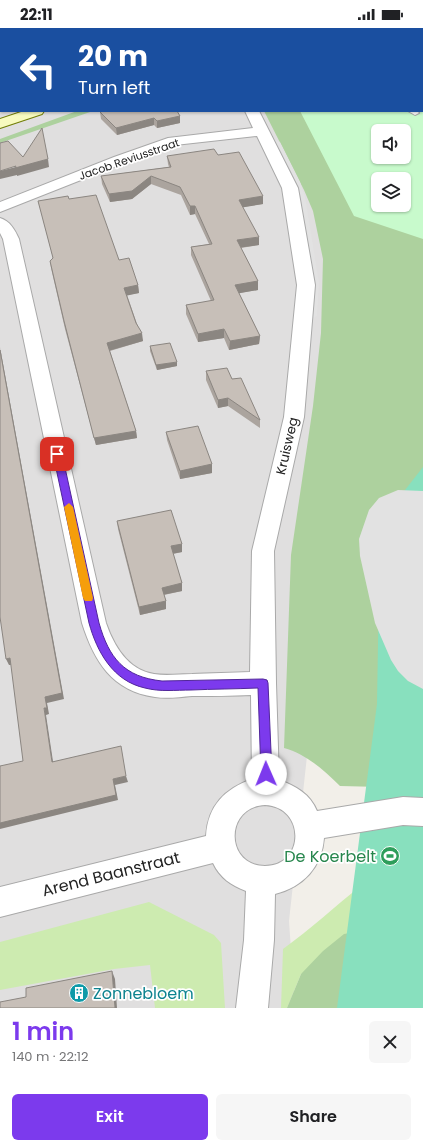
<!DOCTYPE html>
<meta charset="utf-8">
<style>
:root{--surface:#fff;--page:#f6f6f6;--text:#202124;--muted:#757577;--accent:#7c3aed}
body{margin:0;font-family:Poppins,sans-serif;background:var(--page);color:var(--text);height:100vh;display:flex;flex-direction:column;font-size:15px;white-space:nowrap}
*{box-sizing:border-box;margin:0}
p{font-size:13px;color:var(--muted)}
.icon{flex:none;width:22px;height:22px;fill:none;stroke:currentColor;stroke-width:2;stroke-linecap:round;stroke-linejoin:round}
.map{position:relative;height:980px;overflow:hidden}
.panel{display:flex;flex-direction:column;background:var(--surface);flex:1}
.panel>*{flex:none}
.hud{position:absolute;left:0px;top:0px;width:423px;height:84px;box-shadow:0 1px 3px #0004;background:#1a4fa0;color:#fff;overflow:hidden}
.buttons{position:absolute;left:371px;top:96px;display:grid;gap:8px}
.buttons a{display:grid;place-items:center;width:40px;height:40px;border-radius:6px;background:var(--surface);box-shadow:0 1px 3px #0004;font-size:20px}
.pin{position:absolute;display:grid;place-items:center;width:34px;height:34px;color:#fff;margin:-17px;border-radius:8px;box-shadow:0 2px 6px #0006}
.me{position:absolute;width:44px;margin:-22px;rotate:359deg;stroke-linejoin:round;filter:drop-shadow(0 0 3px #0008)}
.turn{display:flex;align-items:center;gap:14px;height:84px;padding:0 12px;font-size:18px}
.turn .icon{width:52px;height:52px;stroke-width:2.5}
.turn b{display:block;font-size:28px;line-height:34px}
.round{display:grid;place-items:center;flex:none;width:42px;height:42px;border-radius:6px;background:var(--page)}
.summary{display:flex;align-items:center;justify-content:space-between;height:68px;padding:0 12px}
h1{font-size:24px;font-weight:600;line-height:30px;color:var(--accent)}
.cta{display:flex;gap:8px;margin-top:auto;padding:8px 12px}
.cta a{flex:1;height:46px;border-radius:6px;background:var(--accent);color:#fff;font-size:16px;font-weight:600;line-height:46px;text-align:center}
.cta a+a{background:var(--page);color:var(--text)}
.status{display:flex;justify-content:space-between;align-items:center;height:28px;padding:0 20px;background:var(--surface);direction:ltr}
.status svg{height:11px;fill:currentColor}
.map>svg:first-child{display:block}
.residential{fill:#e0dfdf}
.grass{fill:#cdebb0}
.forest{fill:#add19e}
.park{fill:#c8facc;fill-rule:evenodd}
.pitch{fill:#88e0be}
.parking{fill:#e2e2e2}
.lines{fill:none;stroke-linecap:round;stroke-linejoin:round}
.lane-casing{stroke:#a9a9a9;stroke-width:2}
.street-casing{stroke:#a9a9a9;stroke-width:2}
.secondary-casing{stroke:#707d05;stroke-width:2}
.lane{fill:#fff;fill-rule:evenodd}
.street{fill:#fff;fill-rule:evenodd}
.secondary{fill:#f7fabf;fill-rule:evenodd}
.rail{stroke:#707070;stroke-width:2;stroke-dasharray:5 5;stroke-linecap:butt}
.wall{fill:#aba49e}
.shaded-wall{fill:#8b8681}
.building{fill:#c7bfb8;stroke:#8b8681}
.route{fill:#7c3aed;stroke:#51269a}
.slow{fill:#f59e0b}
.labels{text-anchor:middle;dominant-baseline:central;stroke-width:3.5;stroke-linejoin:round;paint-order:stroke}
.far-street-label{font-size:11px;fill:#222;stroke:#fff}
.street-label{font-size:13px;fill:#222;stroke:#fff}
.near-leisure-label{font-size:16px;fill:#27864d;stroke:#fff;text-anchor:end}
.near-street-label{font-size:16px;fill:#222;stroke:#fff}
.near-culture-label{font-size:16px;fill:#0d838f;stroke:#fff;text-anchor:start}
</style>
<div class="status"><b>22:11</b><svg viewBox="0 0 49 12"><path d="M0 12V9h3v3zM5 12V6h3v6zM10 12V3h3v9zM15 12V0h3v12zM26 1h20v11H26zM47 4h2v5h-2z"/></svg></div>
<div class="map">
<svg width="423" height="980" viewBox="0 0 423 980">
<rect width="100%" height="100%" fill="#f2efe9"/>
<path class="residential" d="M0,0H142L1,1V83H282L345,243L313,673L289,893L295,980H0Z"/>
<path class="grass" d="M0,0H153L1,1L0,66Z
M362,857L423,893L301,946L287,980H281L283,921C311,901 335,878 362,857Z
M149,874L214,907L221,915L225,980H155L150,937L114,941L0,962V914Z"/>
<path class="forest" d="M77,83H93L0,115V111Z
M264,83H304L378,151V177L423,176V760L340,758C324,742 306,726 284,720L291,527L313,378L321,305L323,231L313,183L304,162Z
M423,893V980H287L301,946L323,923L344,906Z"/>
<path class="park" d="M422,5H423V211L354,188L300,83H422ZM378,103H404V129H378ZM378,151H404V177H378Z"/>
<path class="pitch" d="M423,439V980H337L377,676L380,494Z"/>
<path class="parking" d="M275,112L280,114L300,154L305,169L319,255L317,288L312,291L314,255L301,169L296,155Z
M398,462L423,463V661L408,653L398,643L391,632L375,595L360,528L359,511L369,482L379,470Z"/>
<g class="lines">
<defs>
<path id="lane" d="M408,83H417L419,85L415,87Z"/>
<path id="street" d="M245,83H259L298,160L315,257L304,389L274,523L276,655L279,752C296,758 310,766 317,783L403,769L423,770V798L403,797L324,810C322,839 303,859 275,866L274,912L268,980H236L244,912L246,863C231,857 220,850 213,835L0,889V859L206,808C208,777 225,761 252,751L251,667C231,668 211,668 192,668C180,669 167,671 155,669C112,663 94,633 82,595L3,211L0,205V190C10,193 15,202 19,211L106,595C114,618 128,642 154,646C167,648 179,646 192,646C211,645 231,645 250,644L252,523L284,389L297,257L282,160L257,108L175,117L124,135L0,184V174L114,129L168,110L253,100ZM265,777C306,779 305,838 265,838C225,838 224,779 265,777Z"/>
<path id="secondary" d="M24,83H44L42,86L0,100V91Z"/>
</defs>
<use href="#lane" class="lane-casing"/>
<use href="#street" class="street-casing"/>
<use href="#secondary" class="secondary-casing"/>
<use href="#lane" class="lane"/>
<use href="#street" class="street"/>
<use href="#secondary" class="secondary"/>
<path class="rail" d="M300,1L302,0
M337,1L339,0"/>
</g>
<path class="wall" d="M100,84L180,88V95L157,100L154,97L117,107L101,91Z
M218,127L263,176L243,179L259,217L241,220L258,253V262L239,265L260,308L259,316L229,322L224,310L198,314L186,286V277L211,273L191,227V219L209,216L195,186L190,187L181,167L151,156L132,171L110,174L102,156L101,148L169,139L168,136L167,128Z
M69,171L119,232L138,257L139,265L127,267L143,313L110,323L136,403L137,410L96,417L65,301L51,240L50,233L53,230L40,180L38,173Z
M150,318L177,338L157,342L150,323Z
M206,343L232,351L260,392V400L228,378L218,380L206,352Z
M166,404L212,436V445L180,451L167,412Z
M117,493L182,516V524L173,526L182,555V563L164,567L166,573V581L140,587L118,501Z"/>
<path class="shaded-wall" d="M180,88V95L157,100V93Z
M154,90V97L117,107L116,100Z
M48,131L49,139L17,148V147L0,151V143Z
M151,148V156L132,171L110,174L109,166Z
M263,168V176L239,180V172Z
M190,178H195V186L190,187Z
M259,209V217L237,220V212Z
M258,253V262L235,266V257Z
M138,257L139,265L125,268L124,260Z
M224,301V310L198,314V306Z
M142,305L143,313L108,323L107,315Z
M260,308L259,316L229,322L230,313Z
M0,319L64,671L47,675L49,686L46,687L54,740L52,734L44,680L45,669Z
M177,334V338L157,342L156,337Z
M228,370V378L218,380V372Z
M136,403L137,410L96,417L94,410Z
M212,436V445L180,451V443Z
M182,516V524L171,526V518Z
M182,555V563L162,567V560Z
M166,573V581L140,587L139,579Z
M10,630L12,637H9L6,631Z
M126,748L128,754L115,757L118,772L0,801V795L113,751Z
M112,943L115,951L117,980H115Z"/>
<path class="building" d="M104,83H177L180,88L157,93L154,90L116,100L100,84Z
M42,100L48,131L15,140L16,138L0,143V115L8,113L23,129Z
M214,121L218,127L239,124L263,168L239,172L259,209L237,212L258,253L235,257L260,308L230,313L224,301L198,306L186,277L214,272L191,219L212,216L195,178H190L180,159L151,148L132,163L109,166L101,148L171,139L167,128Z
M96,167L119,232L129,230L138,257L124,260L136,295L142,305L107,315L136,403L94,410L64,293L50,233L53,230L38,173L68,168L69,171Z
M170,315L177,334L156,337L150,318Z
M0,322L62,665L45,669L47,680H44L52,734L121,718L126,748L113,751L116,767L0,795V738L23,733L10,630L6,631L0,589Z
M227,340L232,351L241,350L260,392L228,370L218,372L206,343Z
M198,398L212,436L180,443L166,404Z
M171,482L182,516L171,518L182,555L162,560L166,573L139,579L117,493Z
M112,943L115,980H0V974L26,969V960Z"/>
<path class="route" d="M57,423L62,426L99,595C109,630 124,649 162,653L263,651L267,652L268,655L272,746L270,750L266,752L262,750L261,746L258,660C235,661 213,661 191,662C176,662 160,664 145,660C113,653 97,624 89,595L53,426Z"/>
<path class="slow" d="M69,475L73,479L93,570L92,573H85L83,570L64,479Z"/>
<defs>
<symbol id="stadium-disc" viewBox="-11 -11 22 22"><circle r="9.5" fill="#2e9e5b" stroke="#fff"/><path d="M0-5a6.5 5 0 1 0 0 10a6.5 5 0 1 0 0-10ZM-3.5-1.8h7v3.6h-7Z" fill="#fff"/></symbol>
<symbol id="building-disc" viewBox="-11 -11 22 22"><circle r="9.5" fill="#0f9aa8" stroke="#fff"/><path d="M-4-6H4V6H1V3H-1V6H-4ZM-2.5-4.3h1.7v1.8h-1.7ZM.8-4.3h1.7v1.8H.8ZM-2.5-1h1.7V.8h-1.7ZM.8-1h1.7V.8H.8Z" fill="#fff"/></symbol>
</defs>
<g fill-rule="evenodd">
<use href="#stadium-disc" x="379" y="817" width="22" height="22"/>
<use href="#building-disc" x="68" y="954" width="22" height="22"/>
</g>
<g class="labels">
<g class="far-street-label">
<text transform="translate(129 131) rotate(-19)">Jacob Reviusstraat</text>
</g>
<g class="street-label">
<text transform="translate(287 418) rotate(-77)">Kruisweg</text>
</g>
<g class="near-leisure-label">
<text x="376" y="828">De Koerbelt</text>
</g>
<g class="near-street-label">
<text transform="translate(111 846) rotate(-14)">Arend Baanstraat</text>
</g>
<g class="near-culture-label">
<text x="93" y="965">Zonnebloem</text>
</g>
</g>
</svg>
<div class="buttons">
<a><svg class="icon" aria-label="sound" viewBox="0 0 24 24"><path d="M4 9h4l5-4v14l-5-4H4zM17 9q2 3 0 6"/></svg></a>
<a><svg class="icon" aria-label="layers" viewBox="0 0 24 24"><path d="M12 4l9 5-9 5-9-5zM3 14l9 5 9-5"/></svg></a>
</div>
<div class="pin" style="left:57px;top:426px;background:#d93025"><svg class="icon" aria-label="arrive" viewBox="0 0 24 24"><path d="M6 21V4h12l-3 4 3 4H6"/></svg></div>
<svg class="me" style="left:266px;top:746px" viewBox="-20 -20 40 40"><circle r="19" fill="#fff"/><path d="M0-13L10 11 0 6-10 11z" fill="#7c3aed"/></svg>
<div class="hud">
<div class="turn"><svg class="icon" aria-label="left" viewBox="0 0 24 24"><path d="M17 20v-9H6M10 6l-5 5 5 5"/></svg><div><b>20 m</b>Turn left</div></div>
</div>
</div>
<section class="panel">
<div class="summary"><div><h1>1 min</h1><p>140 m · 22:12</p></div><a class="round"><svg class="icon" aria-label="close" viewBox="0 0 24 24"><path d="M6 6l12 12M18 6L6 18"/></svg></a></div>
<div class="cta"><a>Exit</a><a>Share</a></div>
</section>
